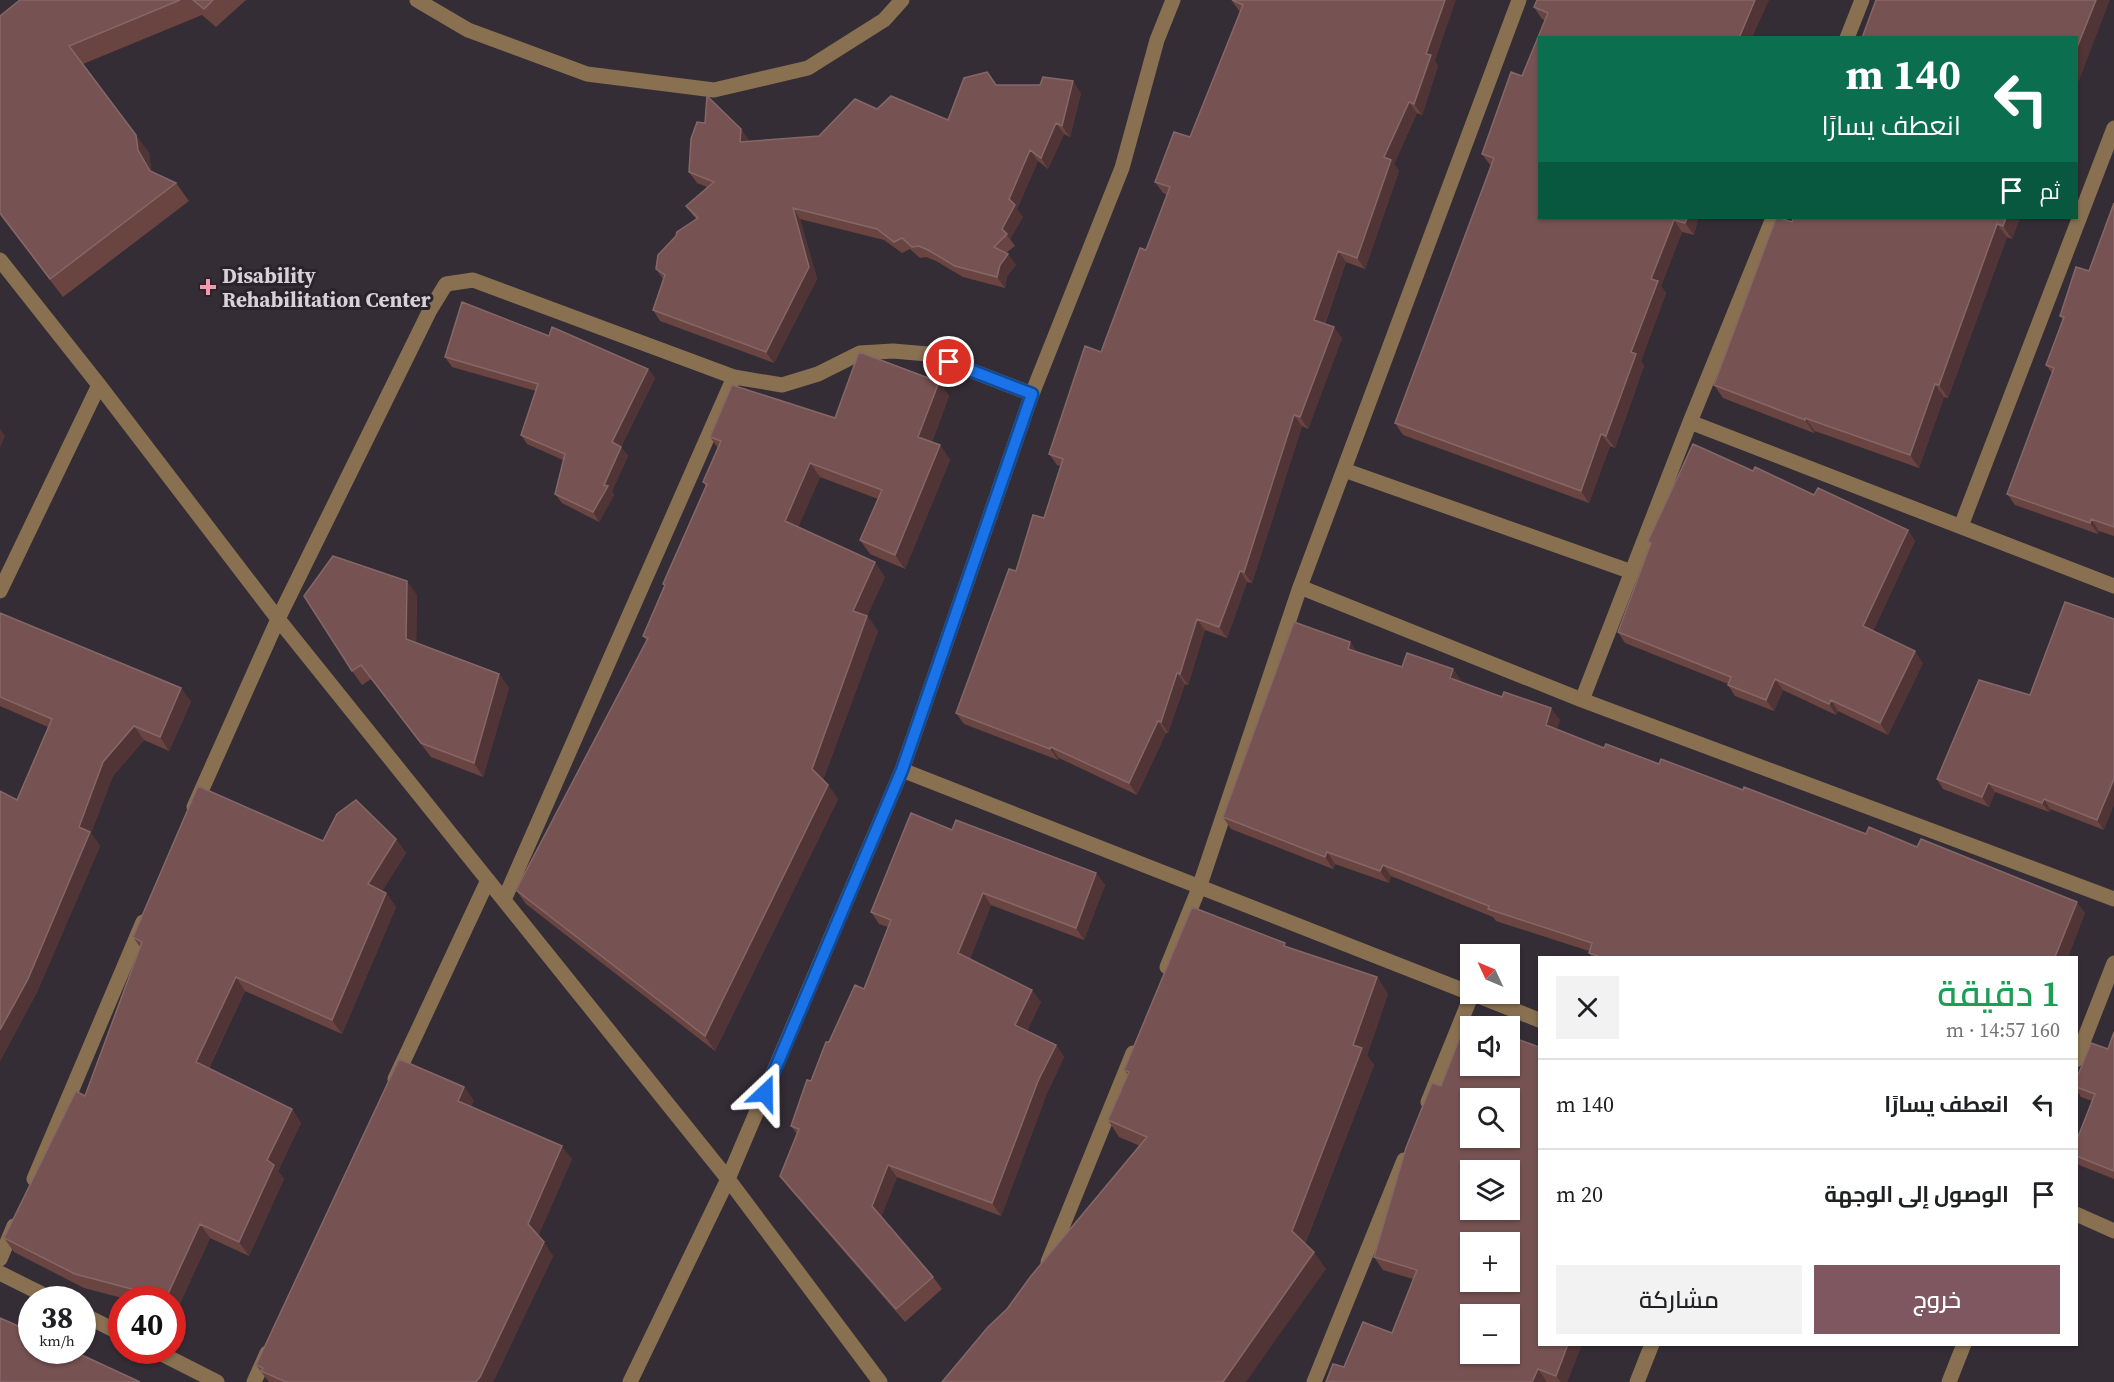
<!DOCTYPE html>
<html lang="ar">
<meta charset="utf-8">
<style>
:root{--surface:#fff;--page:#f2f2f2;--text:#202124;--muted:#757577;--line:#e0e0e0;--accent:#7f5761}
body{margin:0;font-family:"Source Serif 4",Cairo,serif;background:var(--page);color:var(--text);direction:rtl;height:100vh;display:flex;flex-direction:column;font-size:22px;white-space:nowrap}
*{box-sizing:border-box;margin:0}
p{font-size:20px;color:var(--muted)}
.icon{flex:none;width:33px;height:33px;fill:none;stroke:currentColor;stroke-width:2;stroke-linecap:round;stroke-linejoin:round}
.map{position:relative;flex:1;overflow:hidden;direction:ltr}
.side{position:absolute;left:1538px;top:956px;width:540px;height:390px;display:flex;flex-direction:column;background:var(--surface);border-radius:0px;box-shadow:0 2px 4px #0004;direction:rtl}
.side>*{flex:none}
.banner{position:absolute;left:1538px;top:36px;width:540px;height:183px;border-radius:0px;box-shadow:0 2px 4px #0004;direction:rtl;background:#0b6e4f;color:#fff;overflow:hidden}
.needle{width:39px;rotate:314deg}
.buttons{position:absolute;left:1460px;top:944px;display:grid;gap:12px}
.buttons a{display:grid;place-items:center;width:60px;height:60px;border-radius:0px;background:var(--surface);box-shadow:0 2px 4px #0004;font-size:30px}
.speed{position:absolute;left:18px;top:1286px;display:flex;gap:12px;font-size:30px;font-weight:700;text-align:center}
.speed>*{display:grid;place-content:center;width:78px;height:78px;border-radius:50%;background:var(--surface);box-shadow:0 2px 4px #0004;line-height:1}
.speed small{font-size:15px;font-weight:400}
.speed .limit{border:9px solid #d22;background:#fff;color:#111}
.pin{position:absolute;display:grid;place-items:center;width:51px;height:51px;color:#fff;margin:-26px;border:3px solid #fff;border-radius:50%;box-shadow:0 2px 6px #0007}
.me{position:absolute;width:66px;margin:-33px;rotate:23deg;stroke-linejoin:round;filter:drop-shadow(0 0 4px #0008)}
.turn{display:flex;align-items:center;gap:21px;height:126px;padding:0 18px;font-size:27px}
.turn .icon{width:78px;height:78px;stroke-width:2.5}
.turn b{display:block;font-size:42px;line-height:51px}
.then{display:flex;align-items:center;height:57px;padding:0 18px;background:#0003;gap:12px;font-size:22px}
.round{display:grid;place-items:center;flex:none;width:63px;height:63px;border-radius:0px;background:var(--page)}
.headline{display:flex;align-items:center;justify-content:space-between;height:102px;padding:0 18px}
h1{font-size:36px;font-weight:600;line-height:45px;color:#1e9e55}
.cta{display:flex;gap:12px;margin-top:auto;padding:12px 18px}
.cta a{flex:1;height:69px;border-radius:0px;background:var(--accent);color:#fff;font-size:24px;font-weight:600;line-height:69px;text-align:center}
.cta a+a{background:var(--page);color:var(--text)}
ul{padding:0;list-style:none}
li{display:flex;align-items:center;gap:18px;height:90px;padding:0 18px;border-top:2px solid var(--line)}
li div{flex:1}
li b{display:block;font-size:22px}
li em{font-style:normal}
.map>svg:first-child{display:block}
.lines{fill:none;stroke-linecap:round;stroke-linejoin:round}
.minor{stroke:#887051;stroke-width:15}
.wall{fill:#6a4441}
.shaded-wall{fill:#503436}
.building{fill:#765352;stroke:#856767;stroke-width:1.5;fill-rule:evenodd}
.route-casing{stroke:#114b97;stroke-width:15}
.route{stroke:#1a73e8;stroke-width:10}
.poi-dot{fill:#f39aab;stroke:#2b232c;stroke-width:2}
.labels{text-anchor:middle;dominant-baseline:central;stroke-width:6;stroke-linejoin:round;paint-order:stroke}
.poi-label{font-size:21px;font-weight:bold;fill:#d7d2d8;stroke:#2b232c;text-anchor:start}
</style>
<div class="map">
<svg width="2114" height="1382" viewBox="0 0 2114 1382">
<rect width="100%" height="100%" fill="#352d36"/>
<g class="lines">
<path class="minor" d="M417,0L468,30L587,74L714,90L808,68L884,20L902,0
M1847,38L1862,0
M0,260L99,385L278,619L728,1179L630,1382
M1690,422L2114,586
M1344,470L1632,572
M1961,526L2114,128
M1300,587L1582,700L2114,899
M0,591L99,385
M1582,700L1690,422L1773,218
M902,770L1470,993
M194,807L278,619L430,310L446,284L473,280L734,377L782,385L818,374L860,353L893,351L928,354L1032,394
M504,900L734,377
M1167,967L1199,888L1300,587L1519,0
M1471,993L1539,1020
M2076,1060L2114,963
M395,1079L488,880
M1428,1102L1472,994
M34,1179L143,922
M2076,1214L2114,1231
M0,1259L14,1226
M1048,1262L1133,1053
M0,1273L52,1299
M82,1314L122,1334
M154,1350L217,1382
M254,1382L267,1353
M880,1382L728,1179L902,770L1032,394L1122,168L1157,40L1173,0
M1314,1382L1404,1160
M1637,1382L1652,1344
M1949,1382L1964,1344"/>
</g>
<path class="wall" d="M20,0H246L216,27L202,15L83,64L149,153L151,169L153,172L176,183L189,201L63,297L0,215V16Z
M1769,0L1539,218H1698L1694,235L1682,232L1661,286L1666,293L1641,361L1644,366L1615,448L1610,446L1589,503L1403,435L1395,423L1491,166L1482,154L1522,76L1545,20L1542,19L1534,7Z
M1232,1L1435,61L1438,66L1422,115L1417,113L1394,164L1399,171L1365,269L1346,262L1325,324L1342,338L1308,429L1302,426L1252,583L1247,582L1227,638L1205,630L1188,685L1185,684L1168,733H1166L1137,795L1059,758L1058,760L964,724L956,713L1016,571L1044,518L1061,466L1057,465L1049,454L1101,352L1146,250L1167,195L1163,193L1155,182L1190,137L1240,12Z
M996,85L1081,93L1070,137L1064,134L1048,169L1038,161L1017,209L1023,217L1010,239L1015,246L1006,253L1016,265L1007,276L1005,288L963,277L936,261L926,257L920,258L910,249L902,253L884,240L800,219L817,279L774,363L660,321L653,310L663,279L656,269L696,219L686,206L707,187L697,183L689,172L741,129L749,141L819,136L877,109L948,120Z
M2114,203V536L2099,531L2098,534L2015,505L2007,494L2052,373L2046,365L2063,320L2060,316L2089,271Z
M2020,218L2012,239L2007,237L1948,398L1944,397L1919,468L1815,431L1814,433L1723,398L1714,385L1792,222Z
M549,336L648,369L655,378L621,447L628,456L612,491L614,495L599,522L562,503L555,494L563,460L527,444L521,435L536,391L452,367L445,357Z
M939,382L949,396L932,442L940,445L950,460L905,569L870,554L860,540L878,499L820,477L798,527L885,577L867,616L878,631L823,780L828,785L838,799L715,1051L526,904L516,890L647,641L643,636L665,586L663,584L706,486L703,482L718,448L710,437L835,418Z
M1753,471L1908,530L1915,541L1873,631L1923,663L1888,735L1838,711L1836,715L1783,690L1774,711L1735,696L1728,685V684L1625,643L1618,632L1651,544L1648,541Z
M417,595L416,643L499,674L509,688L483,777L431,757L371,679L362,685L352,671Z
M0,613L181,688L191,702L169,751L144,740L113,776L91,833L100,846L37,992L0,1061V791L17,800L48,727L0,706Z
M1350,642L1357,652L1402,667L1453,669L1461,681V682L1560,720L1556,729L1604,748L1743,790L1866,834L1917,847L2085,913L2068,957H1592L1589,953V951L1496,921L1493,917L1391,876L1389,883L1335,864L1333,869L1231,829L1223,817Z
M2030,695L2104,830L2050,809L2049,812L1995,792L1989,807L1943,789L1937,779Z
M952,830L1096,873L1105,885L1084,940L991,905L970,959L1041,1002L1027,1031L1056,1045L1064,1057L1047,1093L1001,1216L897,1177L881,1217L933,1277L942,1289L905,1322L789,1188L780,1176L797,1134L791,1126L829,1042L864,989L888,927L879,924L871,912Z
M396,839L406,853L382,891L386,893L396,907L342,1034L245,991L209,1068L292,1109L301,1123L278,1171L284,1179L249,1256L210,1238L176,1312L172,1311V1299H126L84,1288L14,1252L4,1238L85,1096L140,947L133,937L323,841Z
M1287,947L1377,977L1388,994L1367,1055L1374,1065L1305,1244L1326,1269L1007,1309L1140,1146L1119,1137L1108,1120L1128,1075L1124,1070Z
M2114,1032V1179L2079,1165L2076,1160V1142L2092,1101L2081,1097L2076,1089V1080L2108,1049Z
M464,1087L474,1101L471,1106L572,1159L538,1236L553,1256L493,1382H269L256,1365Z
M1406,1148L1539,1344H1582L1567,1382H1326L1344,1367L1392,1333L1413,1279L1383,1270L1374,1257Z"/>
<path class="shaded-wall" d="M1445,0H1456L1435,61L1438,66L1422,115L1414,104L1426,54Z
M1755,0H1769L1752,38H1739Z
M2096,0H2110L2078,83L2076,81V50Z
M1073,81L1081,93L1070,137L1062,126Z
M1409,102L1417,113L1394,164L1399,171L1365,269L1357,258L1384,157Z
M1056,123L1064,134L1048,169L1041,158Z
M741,129L749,140L747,153L740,142Z
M136,135L149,153L151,169L163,189L150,171L138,150Z
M1030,150L1038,161L1017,209L1023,217L1010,239L1002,229L1009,199Z
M793,208L800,219L817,279L774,363L766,352Z
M1687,218H1698L1694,235L1685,223Z
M2006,218H2020L2012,239L2003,226Z
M1674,220L1682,232L1661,286L1666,293L1641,361L1644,366L1615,448L1606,436L1631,352L1651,279Z
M1997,224L2007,237L1948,398L1939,385Z
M1338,251L1346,262L1322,331L1314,320Z
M1008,254L1016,265L1007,276L1005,288L997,277L1000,265Z
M1334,327L1342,338L1308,429L1300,417Z
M648,369L655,378L619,451L612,442Z
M939,382L949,396L928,452L918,437Z
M1935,384L1944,397L1919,468L1910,455Z
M1294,415L1302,426L1252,583L1244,572Z
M1805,418L1815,431L1814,433L1805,420Z
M0,429L5,436L0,448Z
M1601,434L1610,446L1589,503L1581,491Z
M940,445L950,460L905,569L895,555Z
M621,447L628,456L612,491L614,495L599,522L593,512Z
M810,463L820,477L795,535L785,521Z
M2091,519L2099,531L2098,534L2090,523Z
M1908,530L1915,541L1870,637L1863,626Z
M875,562L885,577L867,616L878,631L822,783L812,769L853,611Z
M1240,571L1247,582L1227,638L1219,627Z
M407,581L417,595L416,653L406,639Z
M1197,619L1205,630L1188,685L1180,674Z
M1350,642L1358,654L1348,649Z
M1915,651L1923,663L1888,735L1880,723Z
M1453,669L1461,681L1458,690L1450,678Z
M1177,673L1185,684L1168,733L1161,722Z
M499,674L509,688L483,777L474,763Z
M1775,679L1783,690L1774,711L1766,700Z
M181,688L191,702L169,751L160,737Z
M1831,700L1838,711L1836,715L1829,704Z
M1551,708L1560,720L1554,737L1546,725Z
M1158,721L1166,733L1137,795L1129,783Z
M134,726L144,740L113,776L91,833L100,846L37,992L0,1061V1030L103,762Z
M1051,747L1059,758L1058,760L1050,749Z
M2114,779V805L2104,830L2097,820Z
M1988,783L1995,792L1989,807L1982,797Z
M828,785L838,799L715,1051L705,1036Z
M2044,799L2050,809L2049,812L2042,803Z
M396,839L406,853L378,898L368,884Z
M1327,852L1335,864L1333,869L1325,857Z
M1383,865L1391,876L1389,883L1380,871Z
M1096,873L1105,885L1084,940L1076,928Z
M386,893L396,907L342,1034L332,1020Z
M983,893L991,905L967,966L958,953Z
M2077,902L2085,913L2068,957H2055Z
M236,977L245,991L205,1075L196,1062Z
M1377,977L1388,994L1367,1055L1374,1065L1303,1248L1292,1231L1353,1045Z
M1032,990L1041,1002L1024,1038L1015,1025Z
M1056,1045L1064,1057L1047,1093L1001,1216L992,1203L1038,1081Z
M464,1087L474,1101L468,1114L458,1101Z
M292,1109L301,1123L278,1171L284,1179L249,1256L239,1242L267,1160Z
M562,1146L572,1159L537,1238L528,1224Z
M888,1165L897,1177L881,1218L872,1206Z
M200,1224L210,1238L176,1312L172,1308V1299L166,1298Z
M544,1242L553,1256L493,1382H476Z
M1314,1252L1326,1269L1246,1382H1223Z
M1568,1344H1582L1567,1382H1561L1556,1376Z
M1538,1369L1547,1382H1532Z"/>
<path class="building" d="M20,0H180L69,46L136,135L138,150L150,171L176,183L50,279L0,213V16Z
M193,0H213L204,9Z
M1232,0H1445L1426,54L1431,55L1414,104L1409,102L1384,157L1391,160L1357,258L1338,251L1314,320L1334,327L1300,417L1294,415L1244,572L1240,571L1219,627L1197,619L1180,674L1177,673L1161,722L1158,721L1129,783L1051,747L1050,749L956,713L1009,569L1016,571L1033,515L1044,518L1063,459L1049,454L1085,346L1101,352L1140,248L1146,250L1170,187L1155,182L1174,132L1190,137L1243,5Z
M1537,0H1755L1739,38H1539V218H1687L1685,223L1674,220L1651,279L1658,281L1631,352L1636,354L1606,436L1601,434L1581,491L1395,423L1494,158L1482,154L1511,72L1522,76L1548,13L1534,7Z
M1876,0H2096L2076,50V38H1862Z
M987,72L996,85H1040L1043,77L1073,81L1062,126L1056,123L1041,158L1030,150L1009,199L1015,205L1002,229L1007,234L994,247L1008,254L1000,265L997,277L955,266L928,250L919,246L912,247L902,238L894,242L877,229L793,208L809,267L766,352L653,310L665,275L656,269L658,255L676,236L677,232L698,218L686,206L714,182L689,172L691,139L697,122L705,123L707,96L741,129L740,142L819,136L855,99L877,109L891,96L948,120L964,78Z
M2114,203V527L2091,519L2090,523L2007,494L2054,368L2046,365L2064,317L2060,316L2076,267L2089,271Z
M1776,218H1780L1792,222L1793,218H2006L2003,226L1997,224L1939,385L1935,384L1910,455L1805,418V420L1714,385Z
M462,302L549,336L552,327L648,369L612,442L621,447L604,485L608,486L593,512L555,494L565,454L521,435L538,384L445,357Z
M859,352L939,382L918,437L940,445L895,555L860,540L882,490L810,463L785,521L875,562L853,611L867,616L812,769L828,785L705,1036L516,890L648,638L643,636L665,585L663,584L707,484L703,482L721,441L710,437L732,385L835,418Z
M1693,444L1753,471L1755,467L1814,495L1818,488L1908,530L1863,626L1915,651L1880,723L1831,700L1829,704L1775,679L1766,700L1728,685L1731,677L1618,632L1651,543L1648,541Z
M333,556L407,581L406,639L499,674L474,763L421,743L361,665L352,671L304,596Z
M2065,602L2114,619V779L2097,820L2044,799L2042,803L1988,783L1982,797L1937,779L1979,680L2030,695Z
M0,613L181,688L160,737L134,726L103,762L79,827L90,832L28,979L0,1030V791L17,800L52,719L0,697Z
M1294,622L1350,642L1348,649L1402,667L1407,653L1453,669L1450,678L1502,697L1504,692L1551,708L1546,725L1604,748L1606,744L1659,764L1661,759L1743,790L1744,787L1866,834L1869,827L1917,847L1921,839L2077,902L2055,957H1601L1589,953L1592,943L1488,909L1489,906L1383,865L1380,871L1327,852L1325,857L1223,817Z
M198,786L323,841L337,814L356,800L396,839L368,884L386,893L332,1020L236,977L196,1062L292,1109L267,1160L274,1165L239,1242L200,1224L166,1298L75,1274L4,1238L76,1091L85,1096L142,942L133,937Z
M911,813L952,830L956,820L1096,873L1076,928L983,893L958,953L1032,990L1015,1025L1056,1045L1038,1081L992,1203L888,1165L872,1206L933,1277L896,1309L780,1176L799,1129L791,1126L807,1080L811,1081L826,1042H829L855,985L864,989L891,920L871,912Z
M1192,907L1285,943L1284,946L1377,977L1353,1045L1362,1048L1292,1231L1314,1252L1223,1382H942L988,1327L1007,1309L1031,1276L1147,1137L1108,1120L1129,1072L1124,1070Z
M1467,1019L1485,1026H1470V1065H1509V1036L1539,1047V1344H1568L1556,1376L1538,1369L1532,1382H1326L1333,1364L1344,1367L1363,1322L1392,1333L1417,1270L1374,1257L1406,1148L1432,1083L1441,1086ZM1470,1098H1509V1137H1470ZM1470,1170H1509V1209H1470ZM1470,1242H1509V1281H1470ZM1470,1314H1509V1353H1470Z
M2114,1032V1171L2076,1156V1142L2095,1094L2076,1087V1080L2091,1043L2108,1049Z
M399,1059L464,1087L458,1101L562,1146L528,1224L544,1242L480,1377L476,1382H286L261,1371L263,1368L256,1365Z
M0,1318L32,1332V1350H71L140,1382H0Z"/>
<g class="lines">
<defs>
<path id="route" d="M765,1093L902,770L1032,394L949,362"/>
</defs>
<use href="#route" class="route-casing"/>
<use href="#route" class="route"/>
</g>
<path class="poi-dot" d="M205 278h6v6h6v6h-6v6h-6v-6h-6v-6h6z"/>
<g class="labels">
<g class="poi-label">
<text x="222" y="275">Disability<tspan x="222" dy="24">Rehabilitation Center</tspan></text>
</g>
</g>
</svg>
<div class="buttons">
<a><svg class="needle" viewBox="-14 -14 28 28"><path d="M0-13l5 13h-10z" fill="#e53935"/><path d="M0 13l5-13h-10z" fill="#757577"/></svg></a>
<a><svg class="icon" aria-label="sound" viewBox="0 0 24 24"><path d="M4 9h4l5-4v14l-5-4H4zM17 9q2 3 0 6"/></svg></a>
<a><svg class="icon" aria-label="search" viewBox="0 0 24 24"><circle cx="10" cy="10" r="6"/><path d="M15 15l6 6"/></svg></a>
<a><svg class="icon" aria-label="layers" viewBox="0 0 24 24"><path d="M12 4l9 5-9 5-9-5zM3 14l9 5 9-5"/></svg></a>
<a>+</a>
<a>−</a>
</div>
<div class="speed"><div>38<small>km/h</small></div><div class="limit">40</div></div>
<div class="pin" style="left:949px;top:362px;background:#d93025"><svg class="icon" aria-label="arrive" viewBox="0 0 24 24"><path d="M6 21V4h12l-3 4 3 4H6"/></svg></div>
<svg class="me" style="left:765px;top:1093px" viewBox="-20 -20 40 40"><path d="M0-17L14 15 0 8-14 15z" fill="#1a73e8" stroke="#fff" stroke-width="4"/></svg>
<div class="banner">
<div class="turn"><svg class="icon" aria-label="left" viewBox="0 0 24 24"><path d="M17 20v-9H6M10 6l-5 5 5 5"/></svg><div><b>140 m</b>انعطف يسارًا</div></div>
<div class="then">ثم<svg class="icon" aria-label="arrive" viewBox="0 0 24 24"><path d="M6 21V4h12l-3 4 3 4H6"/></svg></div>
</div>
<section class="side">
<div class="headline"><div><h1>1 دقيقة</h1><p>160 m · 14:57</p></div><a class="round"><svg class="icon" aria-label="close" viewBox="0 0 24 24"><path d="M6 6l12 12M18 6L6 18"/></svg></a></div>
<ul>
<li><svg class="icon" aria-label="left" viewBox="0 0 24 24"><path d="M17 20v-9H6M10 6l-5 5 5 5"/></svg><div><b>انعطف يسارًا</b></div><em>140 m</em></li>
<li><svg class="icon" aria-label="arrive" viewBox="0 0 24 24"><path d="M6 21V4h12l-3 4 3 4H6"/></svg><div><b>الوصول إلى الوجهة</b></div><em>20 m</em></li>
</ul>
<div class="cta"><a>خروج</a><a>مشاركة</a></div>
</section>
</div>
